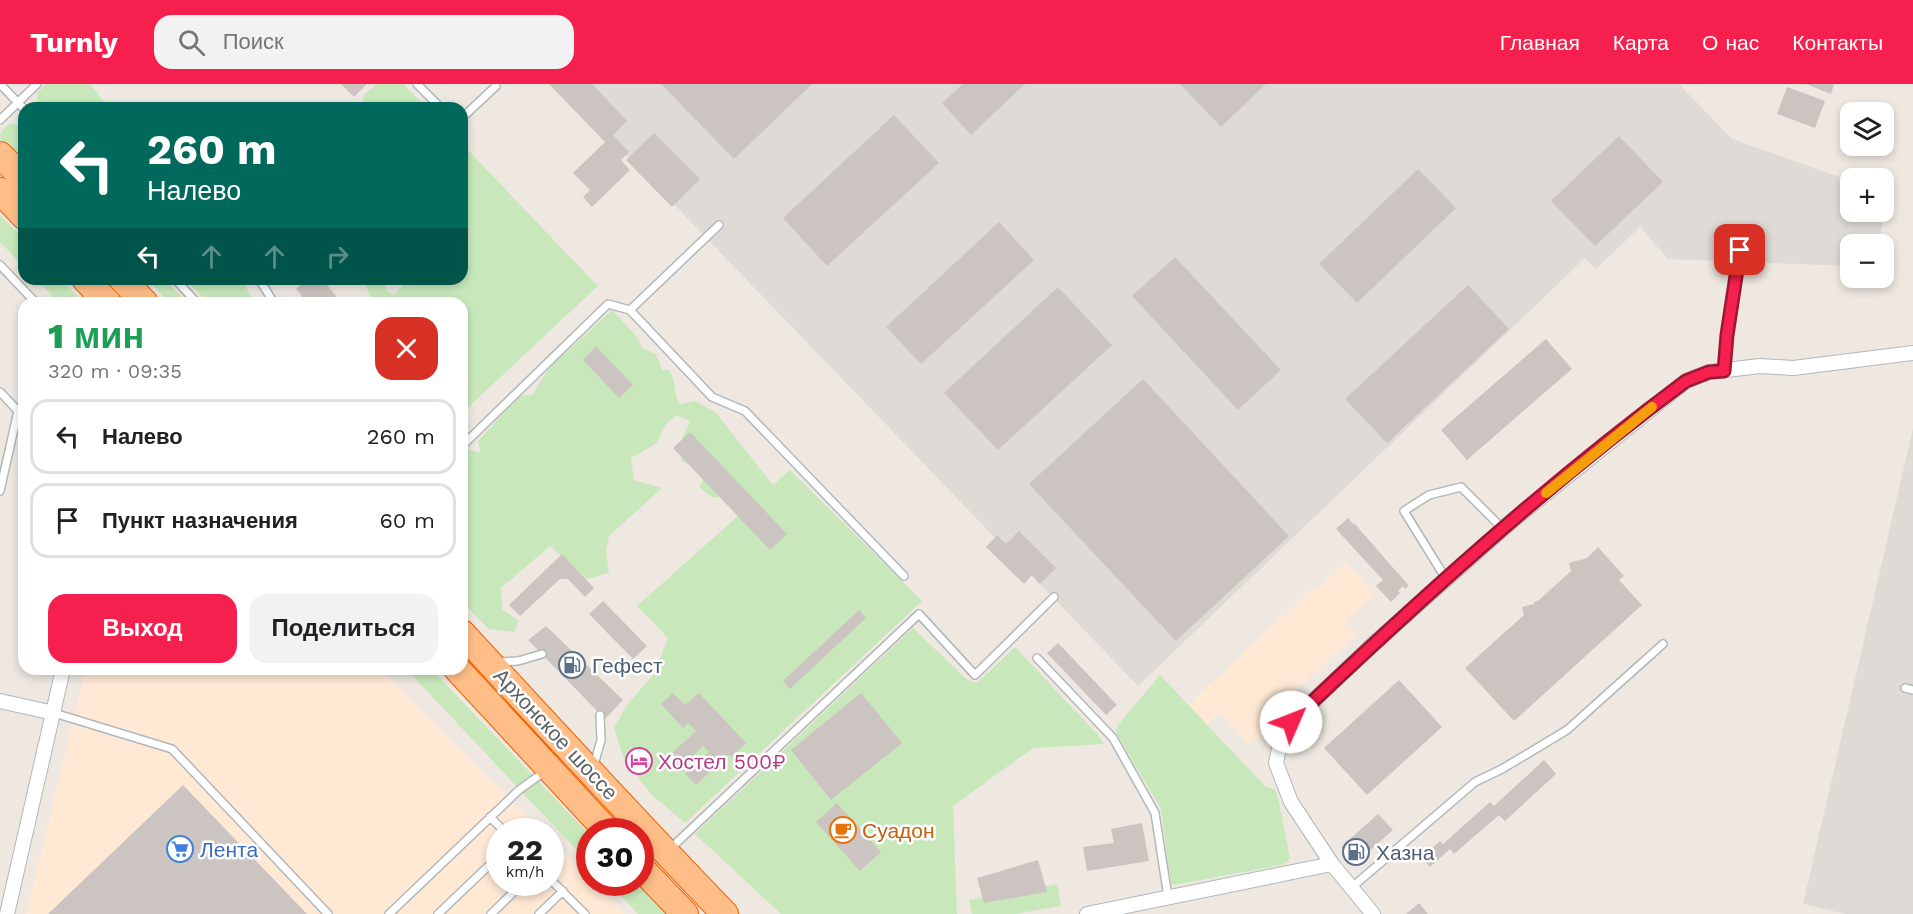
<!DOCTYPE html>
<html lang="ru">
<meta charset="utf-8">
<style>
:root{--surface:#fff;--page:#f2f2f2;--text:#202124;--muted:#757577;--line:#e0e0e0;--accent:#f5204d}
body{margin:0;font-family:"Work Sans",sans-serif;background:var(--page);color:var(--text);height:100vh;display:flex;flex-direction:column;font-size:22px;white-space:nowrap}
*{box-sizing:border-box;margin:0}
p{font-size:20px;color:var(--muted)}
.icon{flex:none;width:33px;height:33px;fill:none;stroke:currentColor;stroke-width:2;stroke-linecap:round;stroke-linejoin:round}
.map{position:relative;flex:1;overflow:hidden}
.panel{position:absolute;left:18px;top:213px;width:450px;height:378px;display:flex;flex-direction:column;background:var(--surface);border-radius:18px;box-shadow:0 3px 9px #0003}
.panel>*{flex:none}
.banner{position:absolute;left:18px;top:18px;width:450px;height:183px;border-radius:18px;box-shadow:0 3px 9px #0003;background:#00695c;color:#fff;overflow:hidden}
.fabs{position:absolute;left:1840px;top:18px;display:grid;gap:12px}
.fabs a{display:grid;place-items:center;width:54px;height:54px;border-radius:12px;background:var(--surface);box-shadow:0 3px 9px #0003;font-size:30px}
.speed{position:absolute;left:486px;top:734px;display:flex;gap:12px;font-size:30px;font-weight:700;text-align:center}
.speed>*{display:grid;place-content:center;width:78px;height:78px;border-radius:50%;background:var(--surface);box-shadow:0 3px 9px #0003;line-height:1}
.speed small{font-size:15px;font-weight:400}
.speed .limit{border:9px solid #d22;background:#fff;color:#111}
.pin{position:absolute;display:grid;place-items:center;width:51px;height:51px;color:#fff;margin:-26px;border-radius:12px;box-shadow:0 3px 9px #0006}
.me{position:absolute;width:66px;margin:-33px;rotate:46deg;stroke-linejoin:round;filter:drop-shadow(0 0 4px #0008)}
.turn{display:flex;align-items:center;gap:21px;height:126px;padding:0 30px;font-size:27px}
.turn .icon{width:78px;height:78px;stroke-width:2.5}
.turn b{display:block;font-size:42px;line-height:51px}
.lanes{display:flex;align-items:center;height:57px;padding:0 30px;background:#0003;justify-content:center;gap:30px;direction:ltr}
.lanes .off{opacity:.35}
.round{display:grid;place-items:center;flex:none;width:63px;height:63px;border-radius:18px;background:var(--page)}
.head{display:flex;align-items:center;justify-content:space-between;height:102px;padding:0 30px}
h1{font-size:36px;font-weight:800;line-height:45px;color:#1e9e55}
.button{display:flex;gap:12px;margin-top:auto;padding:12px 30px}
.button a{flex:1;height:69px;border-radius:18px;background:var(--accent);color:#fff;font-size:24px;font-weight:800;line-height:69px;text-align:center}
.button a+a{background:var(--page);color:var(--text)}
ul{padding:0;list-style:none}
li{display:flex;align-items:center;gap:18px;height:75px;margin:0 12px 9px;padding:0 18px;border:3px solid var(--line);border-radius:18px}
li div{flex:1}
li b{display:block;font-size:22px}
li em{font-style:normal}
header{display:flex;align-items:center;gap:36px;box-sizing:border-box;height:84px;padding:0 30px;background:var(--accent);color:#fff}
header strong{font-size:28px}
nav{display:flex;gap:33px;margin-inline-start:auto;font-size:21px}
.search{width:420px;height:54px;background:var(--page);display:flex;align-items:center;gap:15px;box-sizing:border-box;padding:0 21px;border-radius:18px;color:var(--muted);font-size:22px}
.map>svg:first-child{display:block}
.commercial{fill:#ffe9d5}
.industrial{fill:#dedad6}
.green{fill:#c8e8bc}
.building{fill:#cbc4c0}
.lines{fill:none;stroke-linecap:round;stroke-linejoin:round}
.lane-casing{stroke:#b2b7ba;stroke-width:10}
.street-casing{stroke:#b2b7ba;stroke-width:16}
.highway-casing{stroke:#ef6000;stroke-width:28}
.lane{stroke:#fff;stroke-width:7}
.street{stroke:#fff;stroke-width:14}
.highway{stroke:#ffbe87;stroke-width:26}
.route-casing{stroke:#9f1532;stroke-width:15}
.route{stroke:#f5204d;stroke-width:10}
.slow{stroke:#f59e0b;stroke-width:10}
.labels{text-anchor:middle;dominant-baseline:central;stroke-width:5;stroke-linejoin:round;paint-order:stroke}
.service-label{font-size:21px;fill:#4e5e75;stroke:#fff;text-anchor:start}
.street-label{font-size:21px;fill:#5a6164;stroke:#fff}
.hotel-label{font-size:21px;fill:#b23c85;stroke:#fff;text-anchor:start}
.food-label{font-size:21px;fill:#c56008;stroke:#fff;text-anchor:start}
.shop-label{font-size:21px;fill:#366cbe;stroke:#fff;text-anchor:start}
</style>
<header>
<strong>Turnly</strong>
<div class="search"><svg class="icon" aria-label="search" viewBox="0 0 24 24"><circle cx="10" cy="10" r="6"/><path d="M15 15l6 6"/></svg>Поиск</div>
<nav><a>Главная</a><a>Карта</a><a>О нас</a><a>Контакты</a></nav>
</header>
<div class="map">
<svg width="1913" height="830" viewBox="0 0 1913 830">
<rect width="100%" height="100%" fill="#eee8e1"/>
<path class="commercial" d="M1346,478L1374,510L1346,538L1356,550L1261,639L1267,645L1250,661L1220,628L1207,640L1189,620L1313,504L1316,506Z
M86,585H381L542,747H500V798H550L551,755L589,795L590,798H593L625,830H26Z"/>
<path class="industrial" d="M558,0H1679L1732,55L1851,97V128H1884V109L1889,111L1878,160H1851V182L1668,175L1640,143L1596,185L1585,174L1138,602Z
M1913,344V830H1846L1803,820Z"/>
<path class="green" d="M46,0H90L109,24H38L37,9Z
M377,0H403L427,24H360L364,11Z
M9,40H14L24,46V83L2,59L0,51L5,43Z
M462,60L598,202L462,329V219H379L369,211L366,201L370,195L383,196L387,207L394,211L405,199V195H462Z
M0,131L24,156V183L0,158Z
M36,195H61L84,219H59Z
M147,195H165L187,219H169Z
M185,195H241L255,219H208Z
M612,226L638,254L642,264L656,270L662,286H669C677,299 672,306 680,320L696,317L716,329L773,401L790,386L922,517L685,739L653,712L625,678L614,644L627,621L654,590L668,554L637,522L749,422L735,414L712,413L699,403L707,389L704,384L681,377L682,354L690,337L676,331L666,340L657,359L631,374L634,396L662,404L609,452L606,468L609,489L587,495L550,462L501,504L502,525L519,537L514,548L489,545L462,518V389L468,366L480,368L478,357C491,341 506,329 518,312L532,311L549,284Z
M913,544L966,595L977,599L1015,563L1097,650L1104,660L1033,664L953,722L957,830H781L695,750Z
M406,585H431L589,750V779Z
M1160,591L1266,703L1274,705L1277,709L1290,774L1287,778L1281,781L1174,801L1171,799L1161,725L1118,652L1116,646L1118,641Z
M608,798H635L666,830H638Z
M1057,800L1061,822L1015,830H972L969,816Z"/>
<path class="building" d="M341,0H367L354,13Z
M549,0H592L627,37L613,51L629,68L621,76L630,86L592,123L583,113L590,106L573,89L605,58Z
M661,0H812L734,75Z
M963,0H1025L971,51L942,19Z
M1180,0H1266L1221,43Z
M1806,0H1834L1831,10Z
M1787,3L1825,17L1815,44L1777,30Z
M894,31L939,79L827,182L783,134Z
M654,49L700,95L672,123L626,76Z
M1619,52L1663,98L1595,162L1551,117Z
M1418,85L1456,124L1357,219L1319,180Z
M999,138L1034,176L921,280L886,243Z
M1175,173L1281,286L1238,326L1132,212Z
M307,195H322L336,212L328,219H293L302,212L296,205Z
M1468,201L1509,245L1387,359L1345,315Z
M1058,203L1112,261L998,366L944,309Z
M1546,255L1572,285L1467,376L1441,346Z
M596,262L633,301L619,314L583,276Z
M1143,295L1289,452L1176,557L1029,400Z
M690,348L787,450L770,466L673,364Z
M1348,434L1353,440L1354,439L1409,502L1405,505L1403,502L1398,507L1400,509L1391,518L1376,502L1383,496L1336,445Z
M1019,447L1056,484L1040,500L1032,491L1024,500L986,463L997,451L1006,460Z
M1598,463L1624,492L1619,496L1642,521L1514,637L1465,584L1524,531L1522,523L1534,520V518L1539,516L1571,487L1569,479L1587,474Z
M562,470L594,504L585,513L568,495H560L520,532L509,521Z
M603,517L647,562L633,575L589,530Z
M859,526L866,534L790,605L783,597Z
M546,542L623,616L605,635L528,556Z
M1058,559L1117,621L1106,631L1047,569Z
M1399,596L1442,643L1367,711L1324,664Z
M673,609L685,621L699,609L746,659L731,673L729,670L696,701L685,690L709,668L703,662L680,684L669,672L696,647L688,639L683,644L661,620Z
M861,609L902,659L831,716L791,666Z
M1544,676L1556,690L1505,737L1499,731L1454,770L1450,765L1430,783L1422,774L1440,757L1443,760L1490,718L1494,722Z
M183,701L307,830H48Z
M837,719L881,768L860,787L816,738Z
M1378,730L1393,746L1356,779L1341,763Z
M1142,739L1149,777L1087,787L1083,763L1114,759L1111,745Z
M1038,776L1047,808L984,819L977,794Z
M1419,819L1428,830H1406Z"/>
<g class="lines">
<defs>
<path id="lane" d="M0,0L24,25
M417,0L441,24
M462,34L496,2
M0,36L37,0
M0,181L36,219
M175,195L197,219
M259,195L274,219
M630,226L712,313L745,327L904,492
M1724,287L1727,251L1740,166
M0,308L18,327L0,407
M462,362L608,220L630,226L719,141
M1446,495L1404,427L1429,411L1461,403L1503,445
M1037,574L1113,654L1155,729L1168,813
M499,578L518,577L542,570
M1905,604L1913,606
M54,629L172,665L328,830
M594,681L601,656L600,631
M490,733L504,747
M670,765L919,530L975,591L1054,513
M550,795L585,830
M1351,804L1475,698L1502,685L1567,646L1663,560
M389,830L519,706L544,688
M438,830L500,771
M491,830L524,798
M539,830L563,807"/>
<path id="street" d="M0,617L54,629
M7,830L63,585
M1087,830L1332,780
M1373,830L1332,780L1291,718L1276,679L1281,655L1291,638L1370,563L1513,436L1686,297L1709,288L1760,282L1793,284L1913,269"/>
<path id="highway" d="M0,71L24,95
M0,107L24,132
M85,195L108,219
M122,195L145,219
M462,549C549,643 636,738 725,830
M457,585L607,747
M640,783L685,830"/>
</defs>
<use href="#lane" class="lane-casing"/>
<use href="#street" class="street-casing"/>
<use href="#highway" class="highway-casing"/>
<use href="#lane" class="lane"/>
<use href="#street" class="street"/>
<use href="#highway" class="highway"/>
</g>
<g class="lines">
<defs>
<path id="route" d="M1291,638C1417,518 1546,401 1686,297L1709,288L1724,287L1727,251L1740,166"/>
</defs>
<use href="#route" class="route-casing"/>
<use href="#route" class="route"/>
<path class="slow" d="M1546,409L1652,323"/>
</g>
<defs>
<symbol id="fuel-ring" viewBox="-11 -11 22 22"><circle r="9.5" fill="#fff" stroke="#5c6f8a" stroke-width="1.5"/><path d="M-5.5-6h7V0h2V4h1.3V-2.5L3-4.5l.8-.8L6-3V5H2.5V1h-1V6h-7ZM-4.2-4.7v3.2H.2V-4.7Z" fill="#5c6f8a"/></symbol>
<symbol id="hotel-ring" viewBox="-11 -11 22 22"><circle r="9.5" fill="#fff" stroke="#d1479c" stroke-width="1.5"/><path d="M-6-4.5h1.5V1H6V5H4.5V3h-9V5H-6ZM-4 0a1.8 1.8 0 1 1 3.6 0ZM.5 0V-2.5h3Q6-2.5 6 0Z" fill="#d1479c"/></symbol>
<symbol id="cafe-ring" viewBox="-11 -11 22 22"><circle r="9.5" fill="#fff" stroke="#e8710a" stroke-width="1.5"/><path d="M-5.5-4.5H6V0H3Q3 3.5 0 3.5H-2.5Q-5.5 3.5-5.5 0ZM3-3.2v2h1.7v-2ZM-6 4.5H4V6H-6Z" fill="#e8710a"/></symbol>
<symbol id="supermarket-ring" viewBox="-11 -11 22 22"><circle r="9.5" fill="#fff" stroke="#3f7fe0" stroke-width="1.5"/><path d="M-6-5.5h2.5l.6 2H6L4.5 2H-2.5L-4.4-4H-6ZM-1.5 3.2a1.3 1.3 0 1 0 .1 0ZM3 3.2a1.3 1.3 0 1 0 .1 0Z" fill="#3f7fe0"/></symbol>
</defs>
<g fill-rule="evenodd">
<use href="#fuel-ring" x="557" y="566" width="30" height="30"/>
<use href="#hotel-ring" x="624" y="662" width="30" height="30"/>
<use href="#cafe-ring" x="828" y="731" width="30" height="30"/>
<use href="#supermarket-ring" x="165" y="750" width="30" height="30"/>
<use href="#fuel-ring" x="1341" y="753" width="30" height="30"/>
</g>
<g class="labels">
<g class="service-label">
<text x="592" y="581">Гефест</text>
<text x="1376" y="768">Хазна</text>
</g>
<g class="street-label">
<text transform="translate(556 650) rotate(47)">Архонское шоссе</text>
</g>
<g class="hotel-label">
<text x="658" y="677">Хостел 500₽</text>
</g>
<g class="food-label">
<text x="862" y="746">Суадон</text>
</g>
<g class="shop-label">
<text x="200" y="765">Лента</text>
</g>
</g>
</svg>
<div class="fabs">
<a><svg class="icon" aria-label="layers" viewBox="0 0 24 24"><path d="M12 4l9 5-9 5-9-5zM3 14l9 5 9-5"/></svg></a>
<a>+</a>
<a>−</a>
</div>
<div class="speed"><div>22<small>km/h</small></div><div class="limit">30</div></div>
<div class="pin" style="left:1740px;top:166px;background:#d93025"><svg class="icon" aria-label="arrive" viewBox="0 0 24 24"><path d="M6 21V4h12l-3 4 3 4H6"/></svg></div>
<svg class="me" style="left:1291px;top:638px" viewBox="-20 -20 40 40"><circle r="19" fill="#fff"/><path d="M0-13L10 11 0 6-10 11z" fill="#f5204d"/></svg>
<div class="banner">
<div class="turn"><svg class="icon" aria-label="left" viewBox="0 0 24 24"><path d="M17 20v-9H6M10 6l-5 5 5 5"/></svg><div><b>260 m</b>Налево</div></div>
<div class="lanes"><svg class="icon" aria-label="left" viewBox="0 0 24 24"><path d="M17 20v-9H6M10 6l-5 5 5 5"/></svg><svg class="icon off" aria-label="ahead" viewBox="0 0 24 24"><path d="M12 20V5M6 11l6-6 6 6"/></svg><svg class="icon off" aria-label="ahead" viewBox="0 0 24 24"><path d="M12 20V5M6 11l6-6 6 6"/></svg><svg class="icon off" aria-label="right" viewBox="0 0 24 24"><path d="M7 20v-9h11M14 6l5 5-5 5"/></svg></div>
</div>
<section class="panel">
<div class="head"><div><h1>1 мин</h1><p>320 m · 09:35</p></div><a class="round" style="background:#d93025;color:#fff"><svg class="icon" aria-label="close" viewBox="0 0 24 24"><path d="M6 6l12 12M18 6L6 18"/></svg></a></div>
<ul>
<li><svg class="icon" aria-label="left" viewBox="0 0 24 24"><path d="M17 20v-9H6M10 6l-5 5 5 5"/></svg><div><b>Налево</b></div><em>260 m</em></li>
<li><svg class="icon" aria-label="arrive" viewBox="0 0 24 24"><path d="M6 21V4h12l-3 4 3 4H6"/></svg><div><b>Пункт назначения</b></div><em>60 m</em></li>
</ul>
<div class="button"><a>Выход</a><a>Поделиться</a></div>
</section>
</div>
